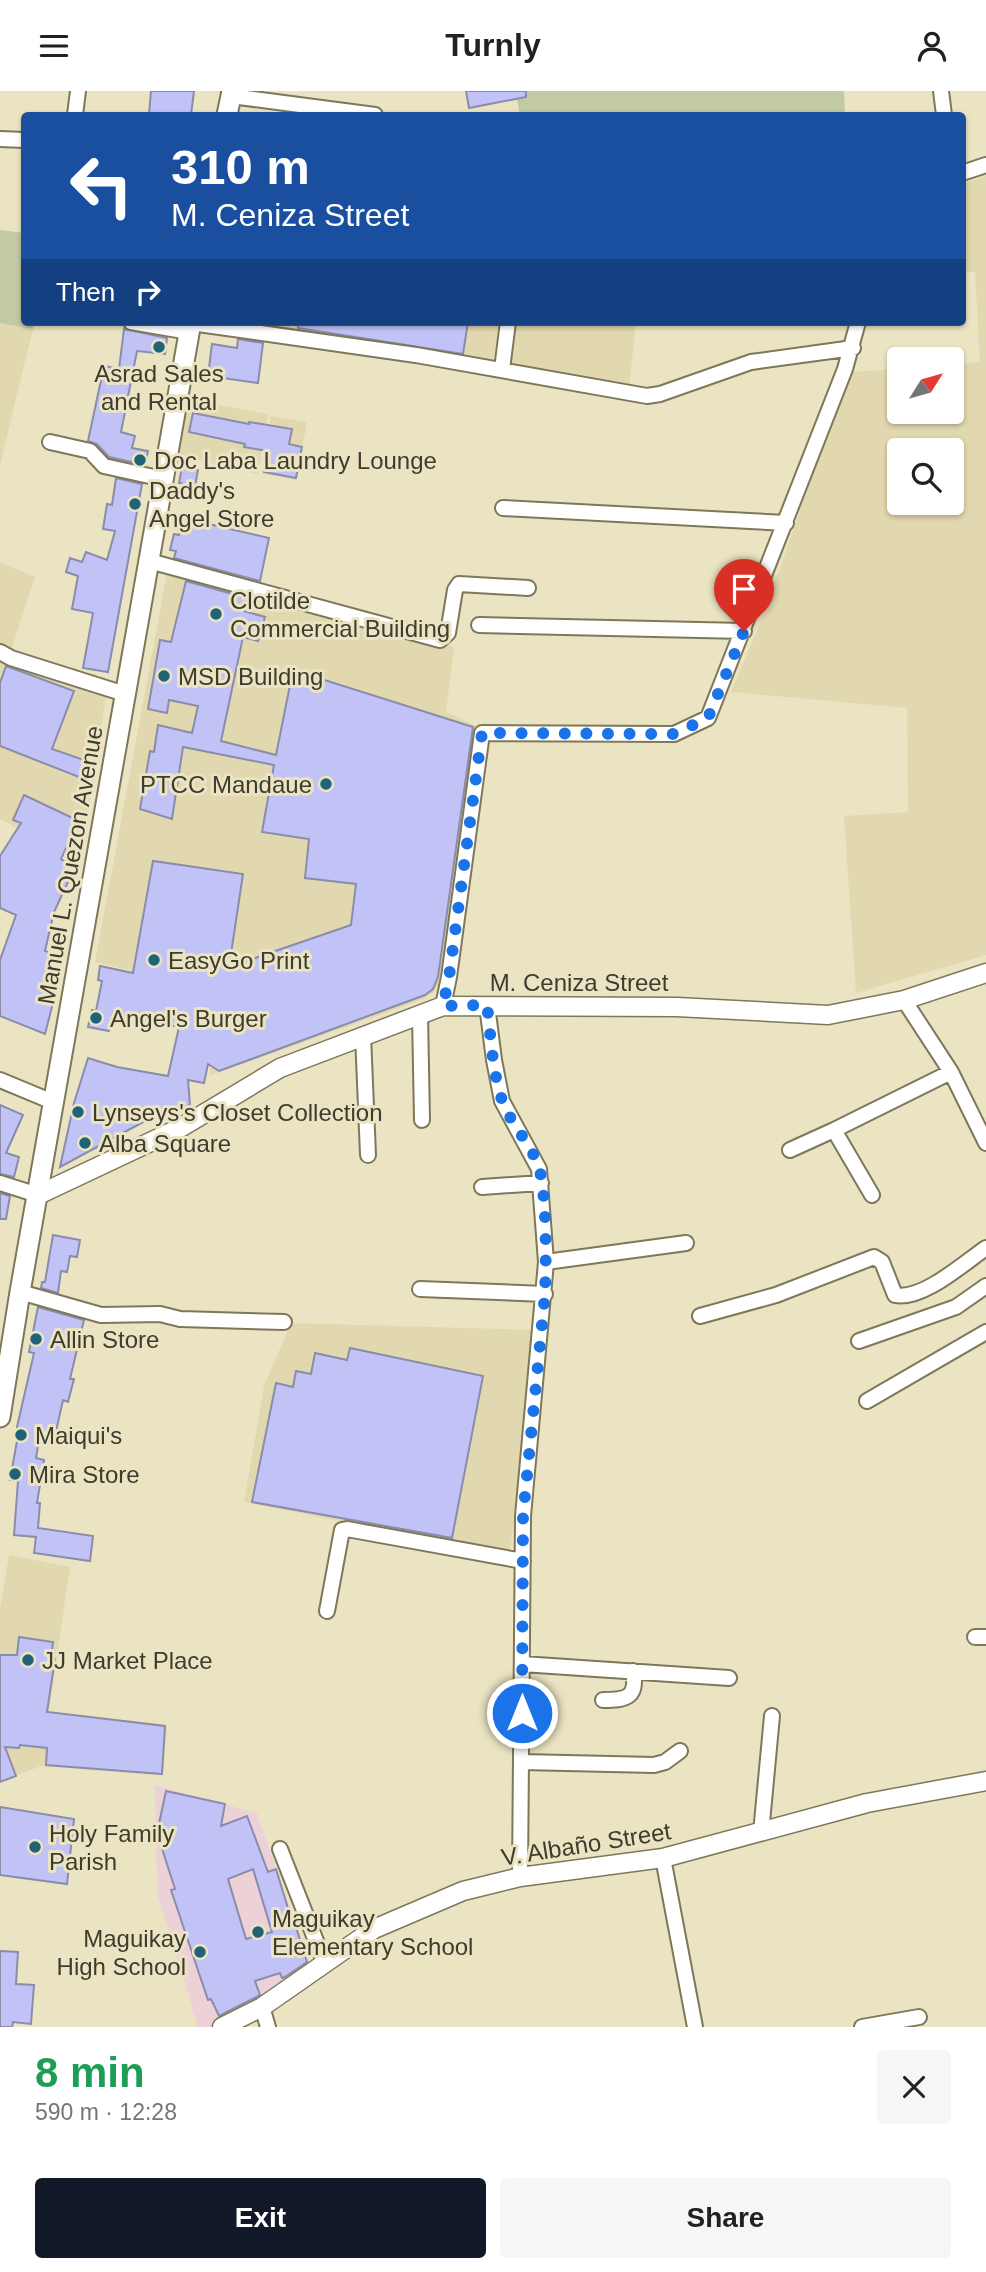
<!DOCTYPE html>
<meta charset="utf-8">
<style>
:root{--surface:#fff;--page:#f6f6f6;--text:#202124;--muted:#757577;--accent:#111827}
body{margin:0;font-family:Arial,sans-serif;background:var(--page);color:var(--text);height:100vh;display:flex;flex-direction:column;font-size:26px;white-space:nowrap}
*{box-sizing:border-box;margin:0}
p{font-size:23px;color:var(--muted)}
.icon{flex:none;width:38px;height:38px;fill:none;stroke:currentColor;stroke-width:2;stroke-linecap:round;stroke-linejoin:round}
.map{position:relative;height:1936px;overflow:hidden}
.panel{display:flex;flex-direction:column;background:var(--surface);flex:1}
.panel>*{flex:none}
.top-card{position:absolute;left:21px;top:21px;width:945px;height:214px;border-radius:7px;box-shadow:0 2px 5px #0004;background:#1a4fa0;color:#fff;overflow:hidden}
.needle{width:46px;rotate:53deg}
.controls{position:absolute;left:887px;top:256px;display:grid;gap:14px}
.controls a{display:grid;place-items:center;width:77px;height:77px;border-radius:7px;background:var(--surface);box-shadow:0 2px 5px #0004;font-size:35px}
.pin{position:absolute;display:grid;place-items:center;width:60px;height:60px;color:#fff;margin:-72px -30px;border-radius:50% 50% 50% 0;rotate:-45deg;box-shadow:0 0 7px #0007}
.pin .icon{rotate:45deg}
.me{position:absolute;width:77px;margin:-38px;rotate:0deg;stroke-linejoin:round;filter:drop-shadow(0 0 5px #0008)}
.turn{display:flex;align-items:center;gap:24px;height:147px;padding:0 35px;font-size:32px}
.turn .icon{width:91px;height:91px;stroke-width:2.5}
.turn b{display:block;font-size:49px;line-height:60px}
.then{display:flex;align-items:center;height:66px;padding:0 35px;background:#0003;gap:14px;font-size:26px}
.round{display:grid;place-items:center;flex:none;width:74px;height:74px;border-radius:7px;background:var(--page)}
.overview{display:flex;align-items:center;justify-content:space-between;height:119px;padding:0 35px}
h1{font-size:42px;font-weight:800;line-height:52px;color:#1e9e55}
.action{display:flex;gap:14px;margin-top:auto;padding:14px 35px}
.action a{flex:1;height:80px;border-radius:7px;background:var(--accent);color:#fff;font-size:28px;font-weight:800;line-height:80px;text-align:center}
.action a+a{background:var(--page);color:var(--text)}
header{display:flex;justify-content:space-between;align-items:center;height:91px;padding:0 35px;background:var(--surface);font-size:32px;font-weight:800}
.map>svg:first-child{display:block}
.built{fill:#e1d8b0;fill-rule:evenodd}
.education{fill:#ecd2d7}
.green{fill:#c1c9a5}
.building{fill:#c1c3f7;stroke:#8a8caa;stroke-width:2;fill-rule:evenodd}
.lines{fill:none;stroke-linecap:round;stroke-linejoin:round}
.minor-casing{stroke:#7e7759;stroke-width:18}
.tertiary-casing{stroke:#7e7759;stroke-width:21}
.secondary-casing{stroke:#7e7759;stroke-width:23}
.minor{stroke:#fff;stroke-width:14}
.tertiary{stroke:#fff;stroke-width:18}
.secondary{stroke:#fff;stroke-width:19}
.route{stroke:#1a73e8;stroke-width:12;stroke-dasharray:0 21.6}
.poi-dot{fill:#216376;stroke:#ebe4c3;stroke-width:2.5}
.labels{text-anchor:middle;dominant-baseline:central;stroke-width:6;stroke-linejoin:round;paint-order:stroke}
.poi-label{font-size:24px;fill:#3e3c2e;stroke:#ebe4c3;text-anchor:start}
.street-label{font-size:24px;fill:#3e3c2e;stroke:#ebe4c3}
</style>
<header><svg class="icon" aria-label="menu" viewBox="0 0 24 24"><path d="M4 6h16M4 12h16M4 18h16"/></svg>Turnly<svg class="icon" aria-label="person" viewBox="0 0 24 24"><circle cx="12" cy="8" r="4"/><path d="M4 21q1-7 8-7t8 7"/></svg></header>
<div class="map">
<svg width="986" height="1936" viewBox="0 0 986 1936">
<rect width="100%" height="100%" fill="#ebe4c3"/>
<path class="built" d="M986,85V864L856,902L844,725L908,721L907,617L731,601L764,523L848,281L899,278L900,320H952V274L980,271L975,181H963L962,93ZM900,359H952V411H900Z
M217,231H499L492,274Z
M517,231H636L629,297L511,277Z
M0,232L33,238L0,374Z
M186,308L268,323L258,383L175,364Z
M271,325L307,331L296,389L262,383Z
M0,471L35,486L11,560L108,592L81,770L0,728Z
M167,482L454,556L446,621L476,635L441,888L435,900L424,908L209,985L223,901L95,871Z
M291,1232L533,1239L510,1464L244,1411L264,1295Z
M9,1464L70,1476L49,1620L167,1634L163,1685L41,1675L0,1691V1518Z"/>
<path class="education" d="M155,1694L257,1722L312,1880L243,1920L210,1936H198L157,1802Z"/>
<path class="green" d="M515,0H844L845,24H520Z
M0,139L24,142V231H34L33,238L0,232Z"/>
<path class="building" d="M151,0H194L191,24H149Z
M466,0H526V6L469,17Z
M298,231H468L463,263L298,237Z
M124,238L167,247L165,263L137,260L121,341L135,345L132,357L148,360L145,374L109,366L97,353L88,350L104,275L119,278Z
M238,248L263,252L258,292L208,285L212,253L237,257Z
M193,322L249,333V331L292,338L289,353L302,356L296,387L264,381L268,360L244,356L245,353L189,341Z
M182,376L198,379L195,395L179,392Z
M116,387L142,393L108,581L83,577L93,522L72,518L78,485L66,481L70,467L82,471L86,461L107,469L115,440L103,438L107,413L112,414Z
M183,427L269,447L260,490L174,467L176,460L170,459L174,443L179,444Z
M186,490L247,507L244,520L265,526L258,550L243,546L221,650L276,664L293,579L473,636L438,886L433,898L425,904L219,980L208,973L204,992L188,989L190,1014L145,1030L60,1076L74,1012L88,967L117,976L168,985L179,936L113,922L109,940L88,936L92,919L96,920L102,890L98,889L100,875L133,882L153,770L243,783L229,876L351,834L356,793L305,787L309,748L262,741L274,674L183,656L172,728L140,718L150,660L154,661L158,634L192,642L198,615L169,609L167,622L148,618L160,549L171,551Z
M6,575L74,600L52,658L90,671L84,688L0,655V592Z
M24,704L79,730L61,768L75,776L54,821L45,860L59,866L51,907L54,908L45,943L0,925V869L16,824L0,817V765L21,732L13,729Z
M0,1014L23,1024L6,1062L19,1066L14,1086L0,1083Z
M0,1102L10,1105L6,1128H0Z
M53,1144L80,1149L77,1166L70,1165L67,1181L61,1180L58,1202L41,1197L42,1191H45Z
M38,1216L84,1229L70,1288H74L68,1311L63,1309L55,1345L40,1342L36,1367L44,1369L37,1412H40L38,1437L93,1445L90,1470L34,1462L36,1446L14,1444L18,1390L10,1389L17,1350V1336L34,1262L29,1261Z
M350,1257L483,1285L452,1447L252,1411L276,1292L293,1296L296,1280L311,1283L315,1262L347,1269Z
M19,1546L53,1551L51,1567L55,1568L47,1621L165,1635L162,1683L46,1674L47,1657L20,1654L19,1657L5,1656L16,1685L0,1691V1564H17Z
M166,1700L225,1713L221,1735L247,1725L268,1781L276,1778L294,1837L296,1836L307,1871L285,1886L282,1887L280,1882L255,1890L260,1904L219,1925L211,1908L208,1909L171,1799L175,1798L157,1742ZM253,1778L272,1841L246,1848L228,1788Z
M0,1716L74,1728L67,1793L0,1784Z
M0,1860L18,1861L16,1893L34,1894L31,1933L13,1931L12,1936H0Z"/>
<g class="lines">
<defs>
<path id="minor" d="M941,0L944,24
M231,5L375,24
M75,24L78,0
M0,48L24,49
M962,82L986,74
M131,231L189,241
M191,232L416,264L647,305L660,303L751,271L853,257
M502,278L508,231
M50,351L90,360L104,375L163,388
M503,417L786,432
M149,470L440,549L448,542L455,499L459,493L528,497
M479,534L744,540
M0,561L11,567L125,603
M904,909L951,981L986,1052
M487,914L494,969L502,1010L539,1078L546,1171L523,1425L520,1786
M443,915L449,886L482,642L674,643L708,627L845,278L858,231
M420,924L422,1029
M363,944L368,1064
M0,989L53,1011
M834,1039L872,1104
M790,1059L834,1039L951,981
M0,1092L38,1104
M482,1096L541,1092
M546,1171L686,1152
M420,1198L545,1203
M20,1201L101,1224L160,1223L180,1228L284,1231
M700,1225L776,1204L874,1166L882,1171L895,1204C922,1210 964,1172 986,1157
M859,1250L956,1216L986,1195
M867,1310L986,1241
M327,1520L342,1439L347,1438L523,1470
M975,1546H986
M522,1573L729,1587
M603,1609C626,1609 638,1607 633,1580
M522,1671L654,1674L665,1671L680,1660
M761,1742L772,1625
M280,1758L325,1873
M663,1767L695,1936
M262,1916L268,1936
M862,1936L919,1926"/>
<path id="tertiary" d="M38,1104L180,1037L280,977L443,915L677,916L828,924L904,909L986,882
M222,1936L262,1916L374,1838L463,1800L520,1786L663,1767L867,1712L986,1690"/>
<path id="secondary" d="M227,24L232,0
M0,1326L20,1201L191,231"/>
</defs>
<use href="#minor" class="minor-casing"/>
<use href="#tertiary" class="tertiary-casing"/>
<use href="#secondary" class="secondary-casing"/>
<use href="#minor" class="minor"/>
<use href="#tertiary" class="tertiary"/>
<use href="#secondary" class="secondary"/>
</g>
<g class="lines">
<path class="route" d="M522,1622L523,1425L545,1203C546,1168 547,1114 540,1080C534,1056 510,1033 502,1009C492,979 491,946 487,914L443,915L449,886L482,642L674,643L708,627L744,540"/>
</g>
<g class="poi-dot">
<circle cx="159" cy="256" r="7"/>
<circle cx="140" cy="369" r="7"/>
<circle cx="135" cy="413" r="7"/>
<circle cx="216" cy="523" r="7"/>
<circle cx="164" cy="585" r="7"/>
<circle cx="326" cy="693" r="7"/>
<circle cx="154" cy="869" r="7"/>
<circle cx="96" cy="927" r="7"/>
<circle cx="78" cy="1021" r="7"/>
<circle cx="85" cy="1052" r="7"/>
<circle cx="36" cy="1248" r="7"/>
<circle cx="21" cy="1344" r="7"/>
<circle cx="15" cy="1383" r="7"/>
<circle cx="28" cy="1569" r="7"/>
<circle cx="35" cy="1756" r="7"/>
<circle cx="258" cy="1841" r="7"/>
<circle cx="200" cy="1861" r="7"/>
</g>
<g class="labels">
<g class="poi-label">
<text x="159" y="282" text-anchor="middle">Asrad Sales<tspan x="159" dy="28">and Rental</tspan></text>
<text x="154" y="369">Doc Laba Laundry Lounge</text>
<text x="149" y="399">Daddy's<tspan x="149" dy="28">Angel Store</tspan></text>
<text x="230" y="509">Clotilde<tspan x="230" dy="28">Commercial Building</tspan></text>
<text x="178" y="585">MSD Building</text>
<text x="312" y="693" text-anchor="end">PTCC Mandaue</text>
<text x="168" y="869">EasyGo Print</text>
<text x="110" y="927">Angel's Burger</text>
<text x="92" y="1021">Lynseys's Closet Collection</text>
<text x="99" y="1052">Alba Square</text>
<text x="50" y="1248">Allin Store</text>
<text x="35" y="1344">Maiqui's</text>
<text x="29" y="1383">Mira Store</text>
<text x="42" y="1569">JJ Market Place</text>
<text x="49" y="1742">Holy Family<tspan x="49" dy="28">Parish</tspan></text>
<text x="272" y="1827">Maguikay<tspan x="272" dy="28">Elementary School</tspan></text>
<text x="186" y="1847" text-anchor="end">Maguikay<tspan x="186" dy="28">High School</tspan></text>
</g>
<g class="street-label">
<text transform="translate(70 774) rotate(-80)">Manuel L. Quezon Avenue</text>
<text x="579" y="891">M. Ceniza Street</text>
<text transform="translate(586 1753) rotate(-9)">V. Albaño Street</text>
</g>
</g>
</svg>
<div class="controls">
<a><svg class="needle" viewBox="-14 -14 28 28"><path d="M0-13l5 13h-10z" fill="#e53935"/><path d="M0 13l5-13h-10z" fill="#757577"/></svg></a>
<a><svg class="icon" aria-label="search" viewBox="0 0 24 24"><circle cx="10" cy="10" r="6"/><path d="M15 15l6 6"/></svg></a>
</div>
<div class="pin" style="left:744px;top:540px;background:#d93025"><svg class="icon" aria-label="arrive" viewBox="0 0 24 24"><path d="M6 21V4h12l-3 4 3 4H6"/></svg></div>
<svg class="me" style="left:522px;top:1622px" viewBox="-20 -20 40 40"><circle r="17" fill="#1a73e8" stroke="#fff" stroke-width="3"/><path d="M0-11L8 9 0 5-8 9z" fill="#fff"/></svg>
<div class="top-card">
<div class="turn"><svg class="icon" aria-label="left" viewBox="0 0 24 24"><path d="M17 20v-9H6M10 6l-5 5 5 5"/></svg><div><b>310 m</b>M. Ceniza Street</div></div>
<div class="then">Then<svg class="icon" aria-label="right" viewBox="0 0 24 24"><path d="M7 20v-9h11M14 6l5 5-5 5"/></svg></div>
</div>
</div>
<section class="panel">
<div class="overview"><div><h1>8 min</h1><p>590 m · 12:28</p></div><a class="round"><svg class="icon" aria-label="close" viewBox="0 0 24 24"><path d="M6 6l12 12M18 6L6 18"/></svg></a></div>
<div class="action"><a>Exit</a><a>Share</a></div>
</section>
